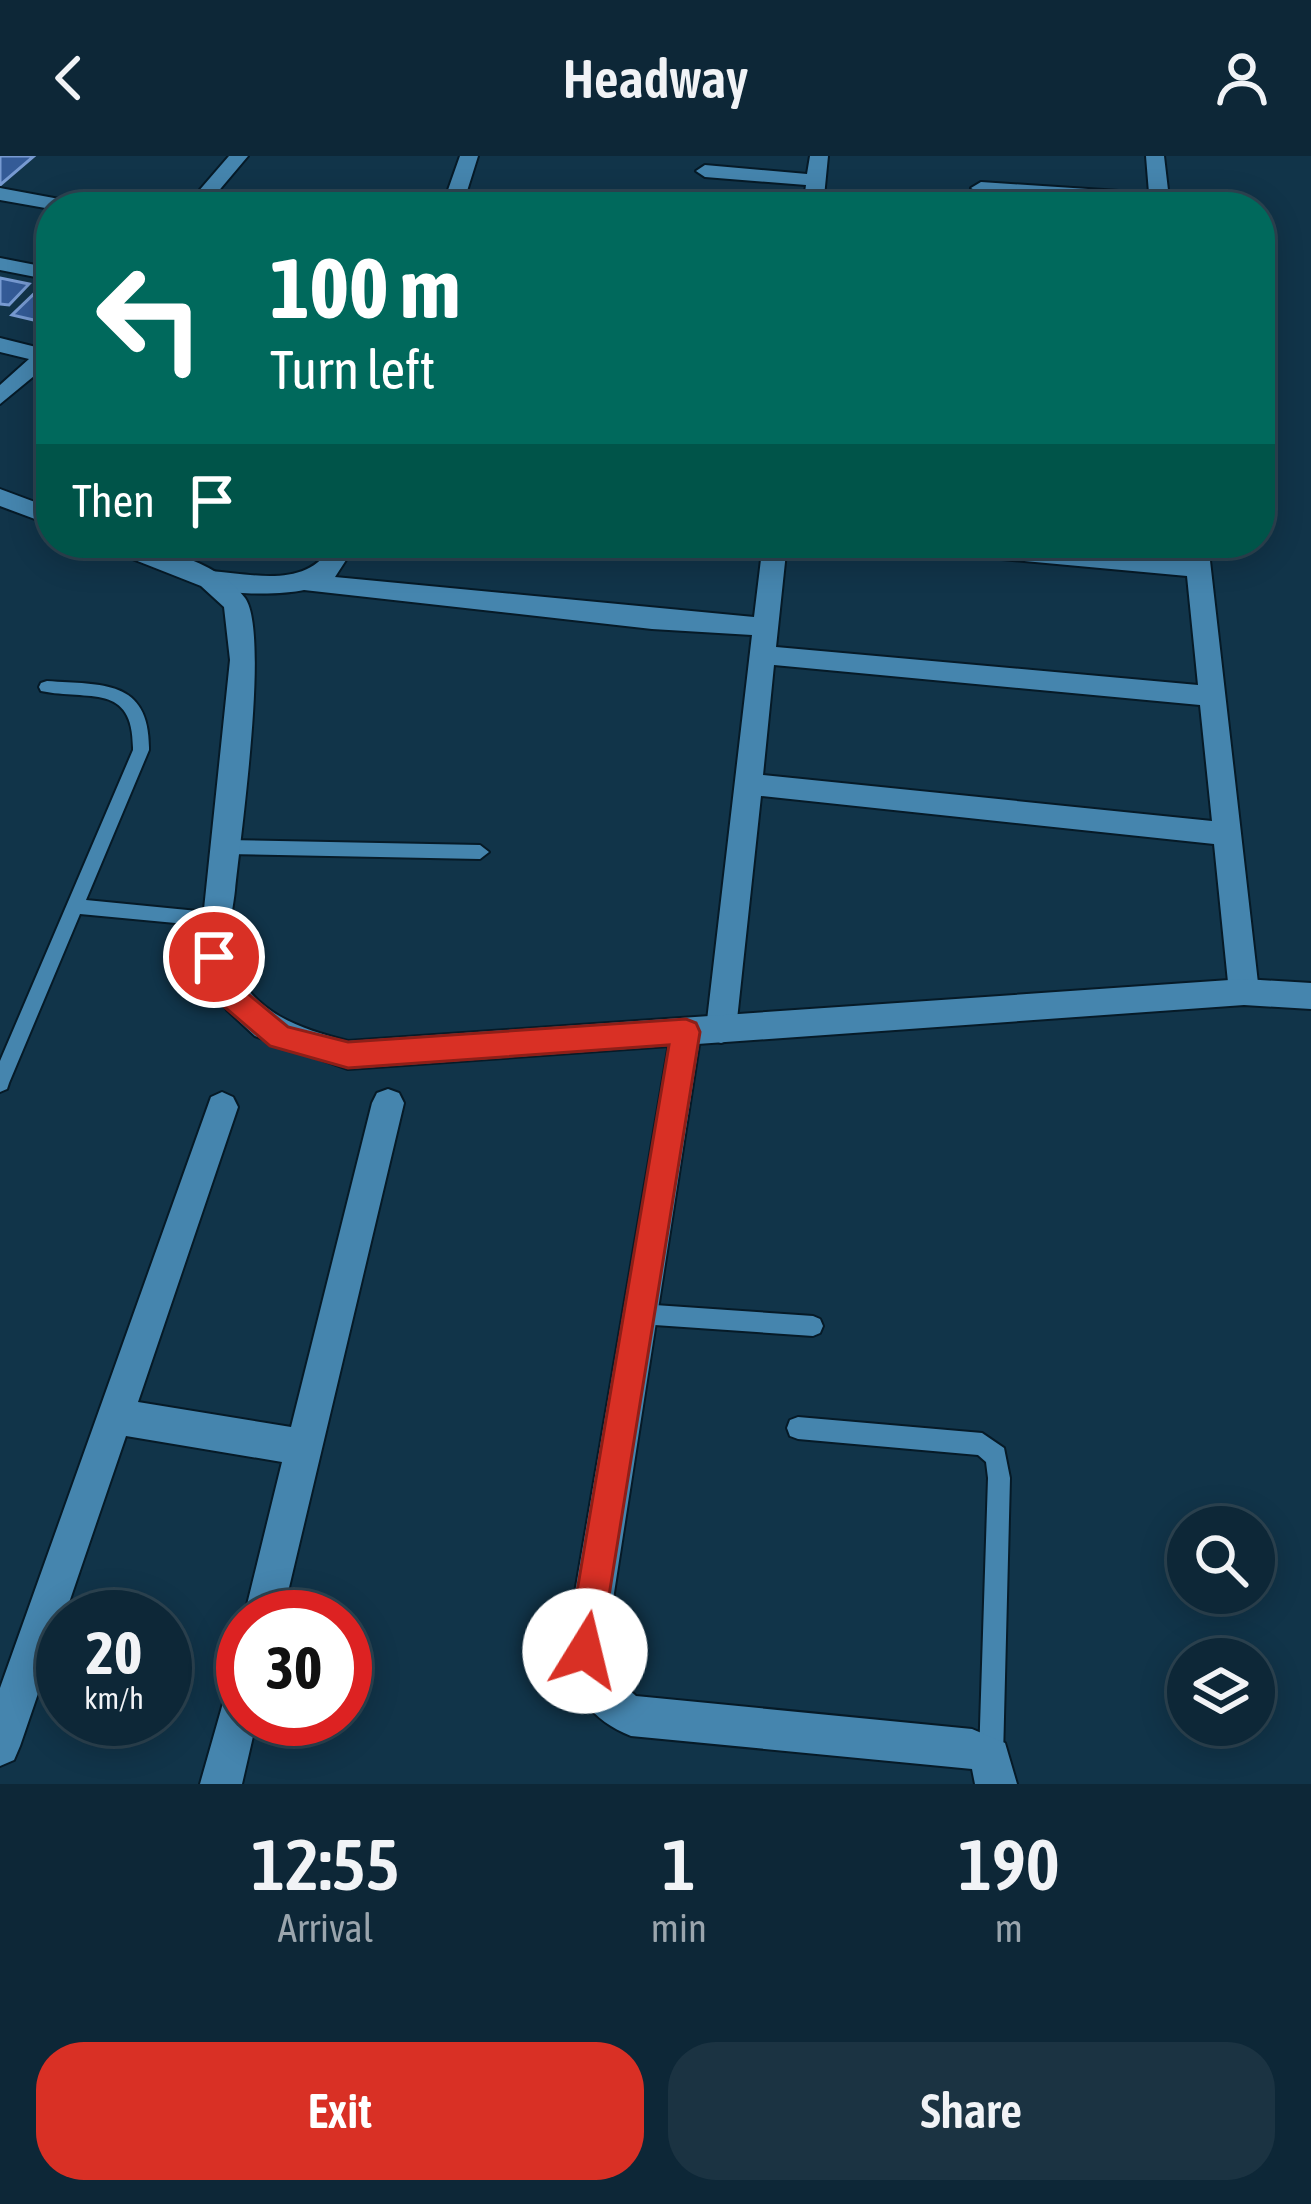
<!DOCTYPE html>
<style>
:root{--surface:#0d2737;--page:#1b3342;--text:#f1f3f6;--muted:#9aa5ad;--line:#2d4452;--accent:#d93025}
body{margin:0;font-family:"Asap Condensed",sans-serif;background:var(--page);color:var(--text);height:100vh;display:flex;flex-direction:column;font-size:45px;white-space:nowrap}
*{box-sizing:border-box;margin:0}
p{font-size:39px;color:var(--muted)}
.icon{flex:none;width:66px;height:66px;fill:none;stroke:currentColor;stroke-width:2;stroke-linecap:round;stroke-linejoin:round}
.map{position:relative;height:1628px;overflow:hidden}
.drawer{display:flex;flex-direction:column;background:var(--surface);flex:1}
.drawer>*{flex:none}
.banner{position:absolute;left:36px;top:36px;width:1239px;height:366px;border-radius:48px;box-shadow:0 6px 30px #0003,0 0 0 3px var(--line);background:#00695c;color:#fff;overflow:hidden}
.buttons{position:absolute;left:1167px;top:1350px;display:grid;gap:24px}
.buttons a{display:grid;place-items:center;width:108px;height:108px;border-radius:50%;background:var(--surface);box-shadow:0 6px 30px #0003,0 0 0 3px var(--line);font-size:60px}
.speed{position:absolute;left:36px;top:1434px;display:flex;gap:24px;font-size:60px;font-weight:700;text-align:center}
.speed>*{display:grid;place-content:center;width:156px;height:156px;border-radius:50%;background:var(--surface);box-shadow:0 6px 30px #0003,0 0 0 3px var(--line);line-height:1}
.speed small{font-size:30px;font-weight:400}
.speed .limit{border:18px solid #d22;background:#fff;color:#111}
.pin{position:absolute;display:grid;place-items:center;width:102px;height:102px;color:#fff;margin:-51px;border:6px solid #fff;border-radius:50%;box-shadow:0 3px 12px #0007}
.me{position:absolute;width:132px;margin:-66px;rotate:9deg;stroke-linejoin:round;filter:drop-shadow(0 0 9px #0008)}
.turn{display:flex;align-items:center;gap:42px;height:252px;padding:0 36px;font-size:54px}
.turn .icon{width:156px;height:156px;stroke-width:2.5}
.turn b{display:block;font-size:84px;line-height:102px}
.then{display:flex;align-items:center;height:114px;padding:0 36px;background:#0003;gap:24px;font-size:45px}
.eta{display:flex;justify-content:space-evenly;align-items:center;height:204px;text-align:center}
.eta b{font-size:72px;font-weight:600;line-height:84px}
.cta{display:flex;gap:24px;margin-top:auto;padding:24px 36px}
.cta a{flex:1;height:138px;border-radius:48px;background:var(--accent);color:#fff;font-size:48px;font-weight:600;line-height:138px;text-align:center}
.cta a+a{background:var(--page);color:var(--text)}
header{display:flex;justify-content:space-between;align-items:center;height:156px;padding:0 36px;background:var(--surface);font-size:54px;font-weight:600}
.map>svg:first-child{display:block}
.building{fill:#345b97;stroke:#779ad1;stroke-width:3}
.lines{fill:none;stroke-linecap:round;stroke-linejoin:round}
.service-casing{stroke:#061a27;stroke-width:4}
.minor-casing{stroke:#061a27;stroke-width:4}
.tertiary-casing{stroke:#061a27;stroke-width:4}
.service{fill:#4585ae;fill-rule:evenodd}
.minor{fill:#4585ae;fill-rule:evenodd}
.tertiary{fill:#4585ae;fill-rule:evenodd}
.route{fill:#d93025;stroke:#8d1f18;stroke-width:3}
</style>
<header><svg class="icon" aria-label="back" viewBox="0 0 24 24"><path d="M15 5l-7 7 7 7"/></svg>Headway<svg class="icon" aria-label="person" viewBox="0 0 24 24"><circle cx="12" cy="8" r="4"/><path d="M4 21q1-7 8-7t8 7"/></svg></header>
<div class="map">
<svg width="1311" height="1628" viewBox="0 0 1311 1628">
<rect width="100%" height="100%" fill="#113449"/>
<path class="building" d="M0,0H34L0,29Z
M0,122L29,128L9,149L0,148Z
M38,134L51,137V168L12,159Z"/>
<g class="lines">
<defs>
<path id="service" d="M47,525C103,529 150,523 149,594L86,744L218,757L224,759L227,764L224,769L218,771L80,758L9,927L7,933L0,936V905L133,594C134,526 90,545 41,535L39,531L41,527Z
M225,684L480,689L489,696L480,703L225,698L217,691Z
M640,1148L813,1160L820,1163L823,1170L820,1177L813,1180L640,1168L633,1165L630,1158L633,1151Z
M798,1261L982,1277L1004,1292L1010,1322L1003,1601L1000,1610L991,1613L982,1610L979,1601L988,1322L986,1306L978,1299L798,1283L790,1280L787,1272L790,1264Z"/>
<path id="minor" d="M229,0H248L205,51H185Z
M460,0H478L462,51H442Z
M810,0H828L823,51H803L806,29L705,21L696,15L705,9L807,18Z
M1146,0H1164L1170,51L981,38L971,32L981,26L1149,37Z
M0,32L70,45L80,51L51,53L0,44Z
M0,102L51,112V124L0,114Z
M0,182L40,192L51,187V206L0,248V229L29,203L0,196Z
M333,387H357L335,421L754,461L763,387H787L776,491L1198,529L1187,420L914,395L902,387H1006L1186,403L1184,387H1208L1259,836L1255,845L1244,849L1233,845L1229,836L1214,688L761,640L736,873L732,883L721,887L710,883L706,873L752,479L652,473L304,434C281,439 213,441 198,424L210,415C254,418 309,434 333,387ZM774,509L1200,549L1212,665L763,619Z
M686,862L697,866L701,876L605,1495L613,1520L636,1540L972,1573L1005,1587L1017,1628H975L972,1613L631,1580C591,1564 573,1537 565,1495L671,876L675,866Z
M388,933L399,937L404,947L282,1461H244L282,1306L126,1280L20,1590L14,1604L0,1610V1532L211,941L222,936L233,941L238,951L138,1246L291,1271L372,947L377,937Z
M243,1520V1563H257L242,1628H200L229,1526Z"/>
<path id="tertiary" d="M0,333L51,352V369L0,350Z
M104,387C148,387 217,403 245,442C270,477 240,683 235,734C233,755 224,787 232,806C252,857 300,873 348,885L1244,823L1311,827V853L1244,849L348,913L255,880L227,854L199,801L230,504L224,451L201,430L107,393Z"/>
</defs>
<use href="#service" class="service-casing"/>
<use href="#minor" class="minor-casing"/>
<use href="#tertiary" class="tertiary-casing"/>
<use href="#service" class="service"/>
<use href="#minor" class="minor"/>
<use href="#tertiary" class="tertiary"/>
</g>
<path class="route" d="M214,789L224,793L241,832L288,871L348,886L686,863L696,867L700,876L598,1508L585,1513L573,1508L567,1495L669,889L348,912L270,890L221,848L201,801L205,793Z"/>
</svg>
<div class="buttons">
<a><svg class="icon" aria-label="search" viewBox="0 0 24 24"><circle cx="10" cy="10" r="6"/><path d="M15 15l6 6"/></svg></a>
<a><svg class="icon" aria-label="layers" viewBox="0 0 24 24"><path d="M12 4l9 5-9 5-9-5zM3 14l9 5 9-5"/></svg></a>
</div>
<div class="speed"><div>20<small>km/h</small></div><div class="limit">30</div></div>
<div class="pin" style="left:214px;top:801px;background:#d93025"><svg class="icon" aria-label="arrive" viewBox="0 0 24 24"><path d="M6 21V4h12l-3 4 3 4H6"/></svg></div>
<svg class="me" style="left:585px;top:1495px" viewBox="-20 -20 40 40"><circle r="19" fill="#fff"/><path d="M0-13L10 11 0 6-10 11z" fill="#d93025"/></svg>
<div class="banner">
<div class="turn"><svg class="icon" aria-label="left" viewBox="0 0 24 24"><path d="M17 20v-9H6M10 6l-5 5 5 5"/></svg><div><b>100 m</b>Turn left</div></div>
<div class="then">Then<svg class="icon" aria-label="arrive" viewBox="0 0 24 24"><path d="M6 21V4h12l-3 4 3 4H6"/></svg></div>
</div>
</div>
<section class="drawer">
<div class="eta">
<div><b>12:55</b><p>Arrival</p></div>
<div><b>1</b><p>min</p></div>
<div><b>190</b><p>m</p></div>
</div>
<div class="cta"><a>Exit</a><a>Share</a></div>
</section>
